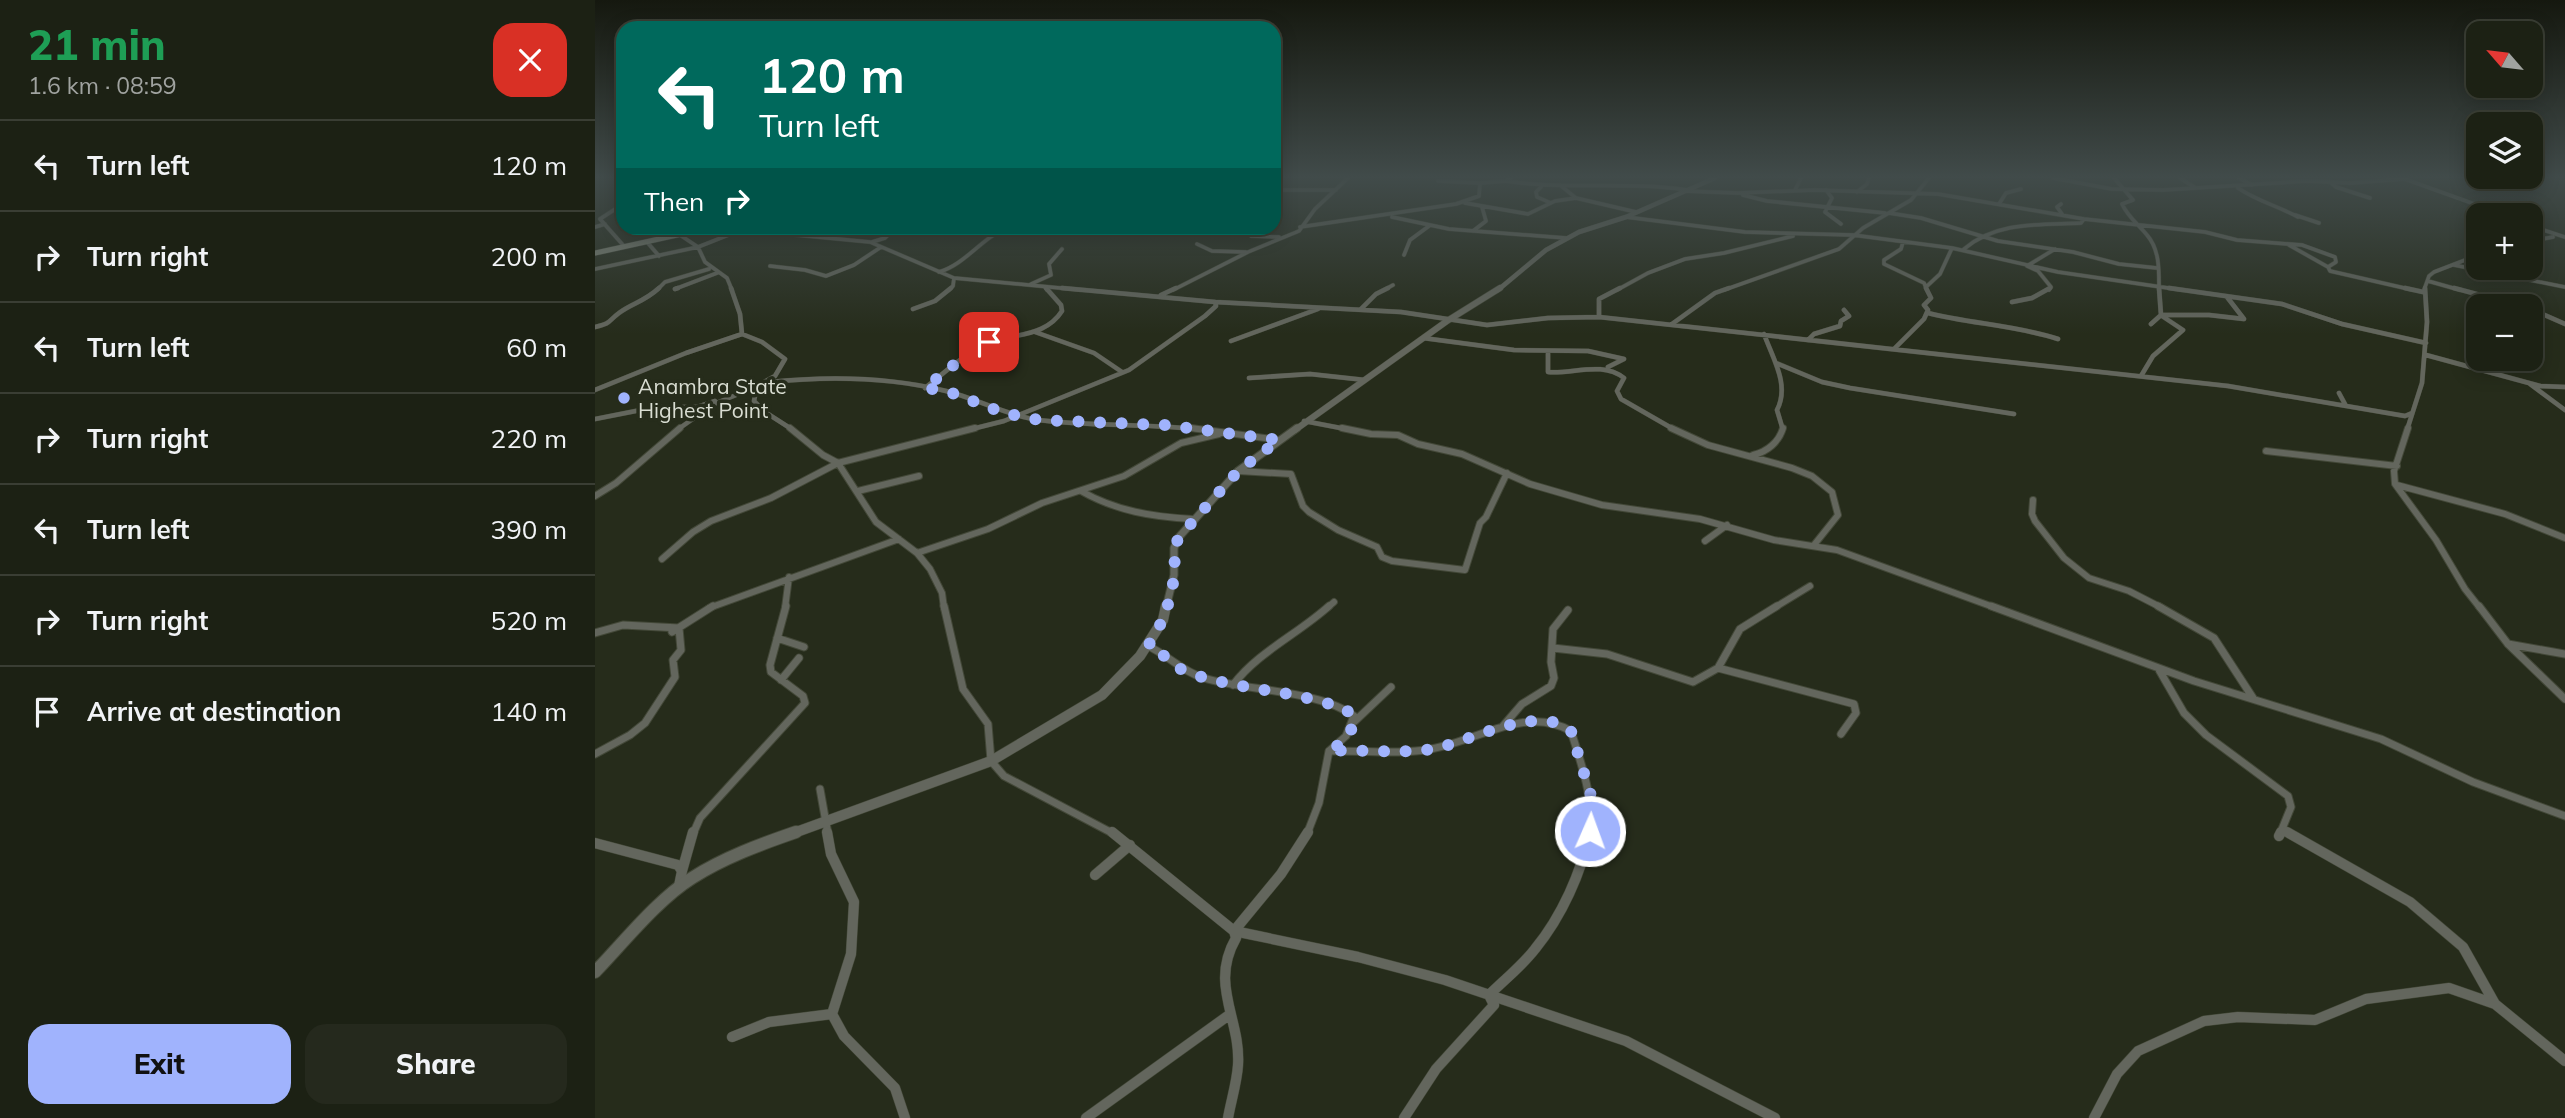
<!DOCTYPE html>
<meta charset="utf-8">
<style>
:root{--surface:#1c2114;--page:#25291d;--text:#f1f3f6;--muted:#a0a3a0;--line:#3a3e34;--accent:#a0b3fd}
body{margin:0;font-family:Mulish,sans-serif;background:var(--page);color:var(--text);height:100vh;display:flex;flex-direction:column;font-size:26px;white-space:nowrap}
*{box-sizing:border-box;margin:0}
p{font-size:23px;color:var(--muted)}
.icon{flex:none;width:38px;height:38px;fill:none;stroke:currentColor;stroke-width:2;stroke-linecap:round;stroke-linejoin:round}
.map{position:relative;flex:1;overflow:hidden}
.sheet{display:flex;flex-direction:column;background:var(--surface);width:595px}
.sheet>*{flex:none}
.hud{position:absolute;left:21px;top:21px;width:665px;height:214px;border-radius:21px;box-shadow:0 4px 18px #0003,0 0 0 2px var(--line);background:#00695c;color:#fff;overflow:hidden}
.needle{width:46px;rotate:298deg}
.tools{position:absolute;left:1871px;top:21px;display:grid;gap:14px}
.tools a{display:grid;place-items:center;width:77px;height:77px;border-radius:14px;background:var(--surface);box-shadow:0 4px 18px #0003,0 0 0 2px var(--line);font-size:35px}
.pin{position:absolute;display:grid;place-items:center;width:60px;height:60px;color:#fff;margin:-30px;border-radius:14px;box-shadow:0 4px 10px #0006}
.me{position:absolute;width:77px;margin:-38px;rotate:2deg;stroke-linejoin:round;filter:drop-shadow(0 0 5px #0008)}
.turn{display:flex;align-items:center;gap:24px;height:147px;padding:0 28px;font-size:32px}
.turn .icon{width:91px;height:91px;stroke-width:2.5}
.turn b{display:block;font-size:49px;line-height:60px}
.then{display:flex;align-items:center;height:66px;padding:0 28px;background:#0003;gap:14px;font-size:26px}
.round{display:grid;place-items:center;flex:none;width:74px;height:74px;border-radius:21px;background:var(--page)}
.overview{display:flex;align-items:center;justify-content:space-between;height:119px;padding:0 28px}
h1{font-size:42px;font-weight:800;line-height:52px;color:#1e9e55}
.button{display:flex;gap:14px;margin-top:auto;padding:14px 28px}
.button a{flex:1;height:80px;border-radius:21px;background:var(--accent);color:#111;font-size:28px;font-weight:800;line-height:80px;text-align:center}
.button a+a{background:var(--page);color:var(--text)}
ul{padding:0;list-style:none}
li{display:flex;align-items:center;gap:21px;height:91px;padding:0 28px;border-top:2px solid var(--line)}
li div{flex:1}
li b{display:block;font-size:26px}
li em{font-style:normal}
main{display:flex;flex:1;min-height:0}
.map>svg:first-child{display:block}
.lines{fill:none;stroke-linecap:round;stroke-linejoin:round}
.minor-far4-casing{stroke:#434838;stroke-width:4.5}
.minor-far3-casing{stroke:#434838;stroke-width:5}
.minor-far2-casing{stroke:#434838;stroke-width:8}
.minor-far1-casing{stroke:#434838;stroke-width:9}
.minor-casing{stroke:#434838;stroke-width:11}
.tertiary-far4-casing{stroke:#434838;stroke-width:5}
.tertiary-far3-casing{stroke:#434838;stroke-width:7}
.tertiary-far2-casing{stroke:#434838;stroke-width:9}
.tertiary-far1-casing{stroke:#434838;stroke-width:11}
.tertiary-casing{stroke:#434838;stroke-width:14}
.secondary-casing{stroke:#434838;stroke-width:6}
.minor-far4{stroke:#63665d;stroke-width:3.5}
.minor-far3{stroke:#63665d;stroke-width:4.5}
.minor-far2{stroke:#63665d;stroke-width:6}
.minor-far1{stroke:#63665d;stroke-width:7}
.minor{stroke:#63665d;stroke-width:10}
.tertiary-far4{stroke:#63665d;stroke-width:4.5}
.tertiary-far3{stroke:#63665d;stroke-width:6}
.tertiary-far2{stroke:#63665d;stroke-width:7}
.tertiary-far1{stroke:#63665d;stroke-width:10}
.tertiary{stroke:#63665d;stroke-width:12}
.secondary{stroke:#83887a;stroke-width:5}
.route{stroke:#a0b3fd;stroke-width:12;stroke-dasharray:0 21.6}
.poi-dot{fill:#a0b3fd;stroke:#262c1b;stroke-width:2.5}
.labels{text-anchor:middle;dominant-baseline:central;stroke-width:7;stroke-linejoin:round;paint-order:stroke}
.far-poi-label{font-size:21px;fill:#d9ddd2;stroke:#262c1b;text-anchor:start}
</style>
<main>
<section class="sheet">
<div class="overview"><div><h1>21 min</h1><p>1.6 km · 08:59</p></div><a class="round" style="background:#d93025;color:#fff"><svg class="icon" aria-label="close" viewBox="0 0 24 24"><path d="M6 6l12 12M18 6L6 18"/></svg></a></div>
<ul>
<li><svg class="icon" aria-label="left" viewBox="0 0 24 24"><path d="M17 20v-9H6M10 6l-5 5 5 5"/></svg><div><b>Turn left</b></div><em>120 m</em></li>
<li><svg class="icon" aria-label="right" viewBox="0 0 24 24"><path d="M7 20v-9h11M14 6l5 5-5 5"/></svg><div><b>Turn right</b></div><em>200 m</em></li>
<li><svg class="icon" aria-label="left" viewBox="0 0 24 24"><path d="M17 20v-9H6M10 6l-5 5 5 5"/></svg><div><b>Turn left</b></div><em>60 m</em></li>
<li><svg class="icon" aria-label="right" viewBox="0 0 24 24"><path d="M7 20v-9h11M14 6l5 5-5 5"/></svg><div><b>Turn right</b></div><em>220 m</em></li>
<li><svg class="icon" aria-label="left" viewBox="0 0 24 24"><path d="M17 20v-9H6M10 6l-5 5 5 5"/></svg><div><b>Turn left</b></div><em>390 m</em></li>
<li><svg class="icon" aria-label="right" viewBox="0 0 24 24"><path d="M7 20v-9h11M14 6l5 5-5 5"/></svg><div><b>Turn right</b></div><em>520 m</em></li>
<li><svg class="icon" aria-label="arrive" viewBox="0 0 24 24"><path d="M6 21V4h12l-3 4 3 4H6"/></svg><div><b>Arrive at destination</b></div><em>140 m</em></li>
</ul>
<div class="button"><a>Exit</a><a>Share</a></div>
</section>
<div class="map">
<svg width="1970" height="1118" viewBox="0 0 1970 1118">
<rect width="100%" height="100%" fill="#262c1b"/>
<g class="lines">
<defs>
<path id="minor-far4" d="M916,178L911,181C971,190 1032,181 1092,190
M1458,178L1517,189L1568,190L1711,181L1756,183L1809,179
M1519,178L1538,200L1527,204C1533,217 1543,224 1552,235C1565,250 1564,271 1564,290
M1585,178L1599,187
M1644,178L1657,185
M1807,178L1910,215
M843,181L885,183
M1735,182L1741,187L1775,198
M965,185L981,198
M946,187L941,192L942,197L956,203
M1643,188C1662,201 1683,206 1703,217
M679,190H741
M1200,190L1206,178
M1231,190L1237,198L1230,212L1246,224
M1089,191L1143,193L1220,190L1343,194L1489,219L1610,232L1642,240L1707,245L1740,257L1741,262L1733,267L1735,271L1818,290
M1262,192L1272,184L1274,178
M1148,195L1172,201L1290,213
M870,203L933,214L960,201L981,198L1041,212
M28,204L5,219L28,245
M1404,204L1411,193L1426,189
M1466,204L1462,207L1467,214
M1294,213L1326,218L1403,241L1478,252L1524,264L1562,268
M1700,215L1724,223
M797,217L854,229L971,238
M1031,217L1150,232L1258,235L1357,248L1463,272L1587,290
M1936,226L1970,237
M0,227L10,224
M705,227L861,204L884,196L885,183L911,181
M126,228L275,242L359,278L486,290
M499,230L501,228
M878,231L891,221L887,207
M85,235L103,247L110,262L132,278L137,290
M656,236L684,237
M1936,241L1958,237
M52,242L64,256
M277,242L290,238L300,228
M1308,242L1306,249L1289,260V264L1329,283L1332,290
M602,244L617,251L651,252
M1694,245L1733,267
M1369,249C1402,221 1445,225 1486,223L1489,219
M809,255L815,240L834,226
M1859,265L1970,287
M175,266L210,270L231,276L259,265L286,247
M0,269L103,247L146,230
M344,272C371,264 386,238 412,228
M1833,281L1865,290
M436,284L456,275L454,264L467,249
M450,287L452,290
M1331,287L1345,274L1357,248
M80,289L122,273
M62,290L70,282L114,269
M354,290L358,286L359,278
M578,290L653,252L704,231L720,209L753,178
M789,290L798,285
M1022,290L1053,273L1090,259L1129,253L1198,236
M1129,290L1244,249L1268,228L1316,200L1334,178
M1454,290L1456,287L1443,271L1432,266L1460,249
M1829,290L1834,276L1839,272L1883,255"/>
<path id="minor-far3" d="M136,288L145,314L147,334L167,342L190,359L180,376L162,386L159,401L170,412L198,430
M467,288L620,302L806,312L892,325L953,318L1004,317L1633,386L1810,416L1817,413
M1574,288L1687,304L1747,324L1831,343
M1810,288L1828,292
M1859,288L1926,306
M80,289L83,288
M566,295L581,288
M1417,302L1437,298L1455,288
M318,309L340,301L356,288
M766,309L781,294L793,288
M1936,309L1970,324
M1333,313C1376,324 1420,325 1463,339
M1566,315H1614L1649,319L1632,297
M1004,317V299L1025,288
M1077,324L1120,293L1134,288
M1556,324L1566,315L1564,288
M0,327C17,323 12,322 24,313C37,303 49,302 64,288
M440,332L499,353L527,372
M1169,334C1178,359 1195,385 1182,410L1188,430
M828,338L919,350L993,351L1029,359L1013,367
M1213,340L1219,334L1245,326L1246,321L1254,316L1249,310
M636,341L723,309
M1299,349L1329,319L1333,310L1329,305L1336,298L1331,288
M953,352V372C979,374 1007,361 1029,378L1022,391L1026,399L1080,430
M1831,355L1945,386L1970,387
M1181,363L1227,382L1255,388L1419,414
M1546,376L1558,356L1588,330L1567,316
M654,378L715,374L770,380
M175,382C233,376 294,377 351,391C383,399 410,415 443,420C498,427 554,423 610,430
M1935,384L1970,410
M330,388C349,373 367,356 388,346C416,332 449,339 467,311L466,305L451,288
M0,390L91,353L147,334
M1744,393L1751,406
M0,419L61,407H102L120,401
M709,421L756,430
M82,430L119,404L163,386
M373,430L409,421L534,370L610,316L621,306L620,302
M1812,430L1827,383L1832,322L1830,288"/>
<path id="minor-far2" d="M195,428L228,455L243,463L281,522L322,553L335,569L347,593L349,608
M596,428L684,440
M747,428L776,434L803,435L823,444L867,454L935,484L1007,505L1105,519L1179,540L1242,550L1401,608
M1076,428L1113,445L1197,468L1217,476L1237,492L1243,515L1219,545
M1813,428L1799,471L1800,484L1841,540L1870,589L1885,608
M1671,451L1802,466
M1158,455C1172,452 1184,442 1188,428
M643,471L696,474L708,506L714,512L743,530L782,547L787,557L797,561L870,570L885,523L891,517L912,473
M1802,485L1910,514L1970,538
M263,491L324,476
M486,491C521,511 558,517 598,519
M0,496L21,483L85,428
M1438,500L1437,514L1440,521L1469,558L1494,578L1534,591L1567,608
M1110,541L1132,525
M322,553L393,529L447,503L529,476L586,443L624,434
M67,559L98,532L116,521L176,498L243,463L380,428
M114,608L304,539
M190,608L194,577
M732,608L739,602
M1179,608L1215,586"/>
<path id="minor-far1" d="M349,606L368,689L393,724L396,761L409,776L519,834
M1396,606L1599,681L1786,739L1878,782L1970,816
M1563,606L1619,638L1658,698
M1884,606L1913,644L1970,699
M77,632L118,606
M0,633L28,625L84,628L86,650L78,660L80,677L50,723L35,735L0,754
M182,638L209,647
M1913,644L1970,654
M553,646C573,655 586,671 609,678C651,691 725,690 759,716L751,736L734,751L724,803L712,834
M958,648L1012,654L1098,682L1123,668L1145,629L1182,606
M1123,668L1259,704L1261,713L1246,734
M1563,668L1589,713L1611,735L1693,796L1696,807L1685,834
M186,680L204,658
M638,685C663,652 703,634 734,606
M760,721L796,687
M908,726L927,704L956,686L959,678L956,662L958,629L973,610
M734,751C768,750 803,755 836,749C883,741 930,705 976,731C987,767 999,796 994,834
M225,789L233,834
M1687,829L1695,834
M98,834L105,818L210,703L208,696L176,672L175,665L191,606"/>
<path id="minor" d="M232,832L236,854L259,902L256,954L237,1014L249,1036L300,1088L310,1118
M517,832L639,931L763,957L850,980L1031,1041L1180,1118
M1692,832L1815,902L1868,947L1900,1004L1970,1061
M1684,836L1686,832
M0,843L83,865L87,871L84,886
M87,871L98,832
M500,875L535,845
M137,1037L174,1022L237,1014
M491,1118L634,1015
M633,1118C636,1101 642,1082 643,1065C646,1019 614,985 641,938L639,931L686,874L713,832
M809,1118L841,1069L899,1005L894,995C909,980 927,966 940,949C967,916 986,873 995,832
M1499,1118L1522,1074L1543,1051L1609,1021L1643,1017L1720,1020L1771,999L1854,988L1900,1004"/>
<path id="tertiary-far4" d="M903,290L951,250L984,232L1031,217L1120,178"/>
<path id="tertiary-far3" d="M700,430L852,321L905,288"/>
<path id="tertiary-far2" d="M571,608L579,575V548L584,537L643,471L702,428"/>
<path id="tertiary-far1" d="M196,834L396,761L507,695L545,656L568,620L571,606"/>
<path id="tertiary" d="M0,972C29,942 62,900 97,878C128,858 166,844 201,832"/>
<path id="secondary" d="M0,253L114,228"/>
</defs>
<use href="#minor-far4" class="minor-far4-casing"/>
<use href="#minor-far3" class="minor-far3-casing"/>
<use href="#minor-far2" class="minor-far2-casing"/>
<use href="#minor-far1" class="minor-far1-casing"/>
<use href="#minor" class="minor-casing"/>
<use href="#tertiary-far4" class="tertiary-far4-casing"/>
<use href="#tertiary-far3" class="tertiary-far3-casing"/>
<use href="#tertiary-far2" class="tertiary-far2-casing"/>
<use href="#tertiary-far1" class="tertiary-far1-casing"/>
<use href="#tertiary" class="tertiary-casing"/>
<use href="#secondary" class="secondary-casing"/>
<use href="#minor-far4" class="minor-far4"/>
<use href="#minor-far3" class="minor-far3"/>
<use href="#minor-far2" class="minor-far2"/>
<use href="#minor-far1" class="minor-far1"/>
<use href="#minor" class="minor"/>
<use href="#tertiary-far4" class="tertiary-far4"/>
<use href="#tertiary-far3" class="tertiary-far3"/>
<use href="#tertiary-far2" class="tertiary-far2"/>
<use href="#tertiary-far1" class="tertiary-far1"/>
<use href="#tertiary" class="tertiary"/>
<use href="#secondary" class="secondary"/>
</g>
<linearGradient id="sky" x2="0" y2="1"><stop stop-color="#15180f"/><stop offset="0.53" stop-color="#414b4a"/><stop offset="1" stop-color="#414b4a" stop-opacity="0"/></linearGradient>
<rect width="1970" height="334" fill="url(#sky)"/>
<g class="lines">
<path class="route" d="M394,342L375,352L330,388L352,391L409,413L444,420L570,425L684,440L643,471L584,537C577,551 581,562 579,576C576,602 567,625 553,646C569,652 576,666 592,672C635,688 681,689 724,701C737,705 749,707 759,716C760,731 747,744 734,751C768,749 804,754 837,749C873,743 944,702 976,731L997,799L995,831"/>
</g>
<circle class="poi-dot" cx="29" cy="398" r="7"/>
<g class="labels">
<g class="far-poi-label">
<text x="43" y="386">Anambra State<tspan x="43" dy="24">Highest Point</tspan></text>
</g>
</g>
</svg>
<div class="tools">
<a><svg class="needle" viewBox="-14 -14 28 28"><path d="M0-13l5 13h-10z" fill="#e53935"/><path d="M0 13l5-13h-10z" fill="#a0a3a0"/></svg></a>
<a><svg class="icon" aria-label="layers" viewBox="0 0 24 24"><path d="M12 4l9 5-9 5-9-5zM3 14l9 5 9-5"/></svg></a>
<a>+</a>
<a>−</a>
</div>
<div class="pin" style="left:394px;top:342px;background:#d93025"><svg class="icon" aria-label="arrive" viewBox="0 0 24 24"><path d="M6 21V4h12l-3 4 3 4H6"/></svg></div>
<svg class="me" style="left:995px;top:831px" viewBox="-20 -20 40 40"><circle r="17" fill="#a0b3fd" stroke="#fff" stroke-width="3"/><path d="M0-11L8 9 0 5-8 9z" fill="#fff"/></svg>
<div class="hud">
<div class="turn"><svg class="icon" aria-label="left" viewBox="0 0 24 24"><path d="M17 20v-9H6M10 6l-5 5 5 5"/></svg><div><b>120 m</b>Turn left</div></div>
<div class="then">Then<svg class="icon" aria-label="right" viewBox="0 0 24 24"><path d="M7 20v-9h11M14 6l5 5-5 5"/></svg></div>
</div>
</div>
</main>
